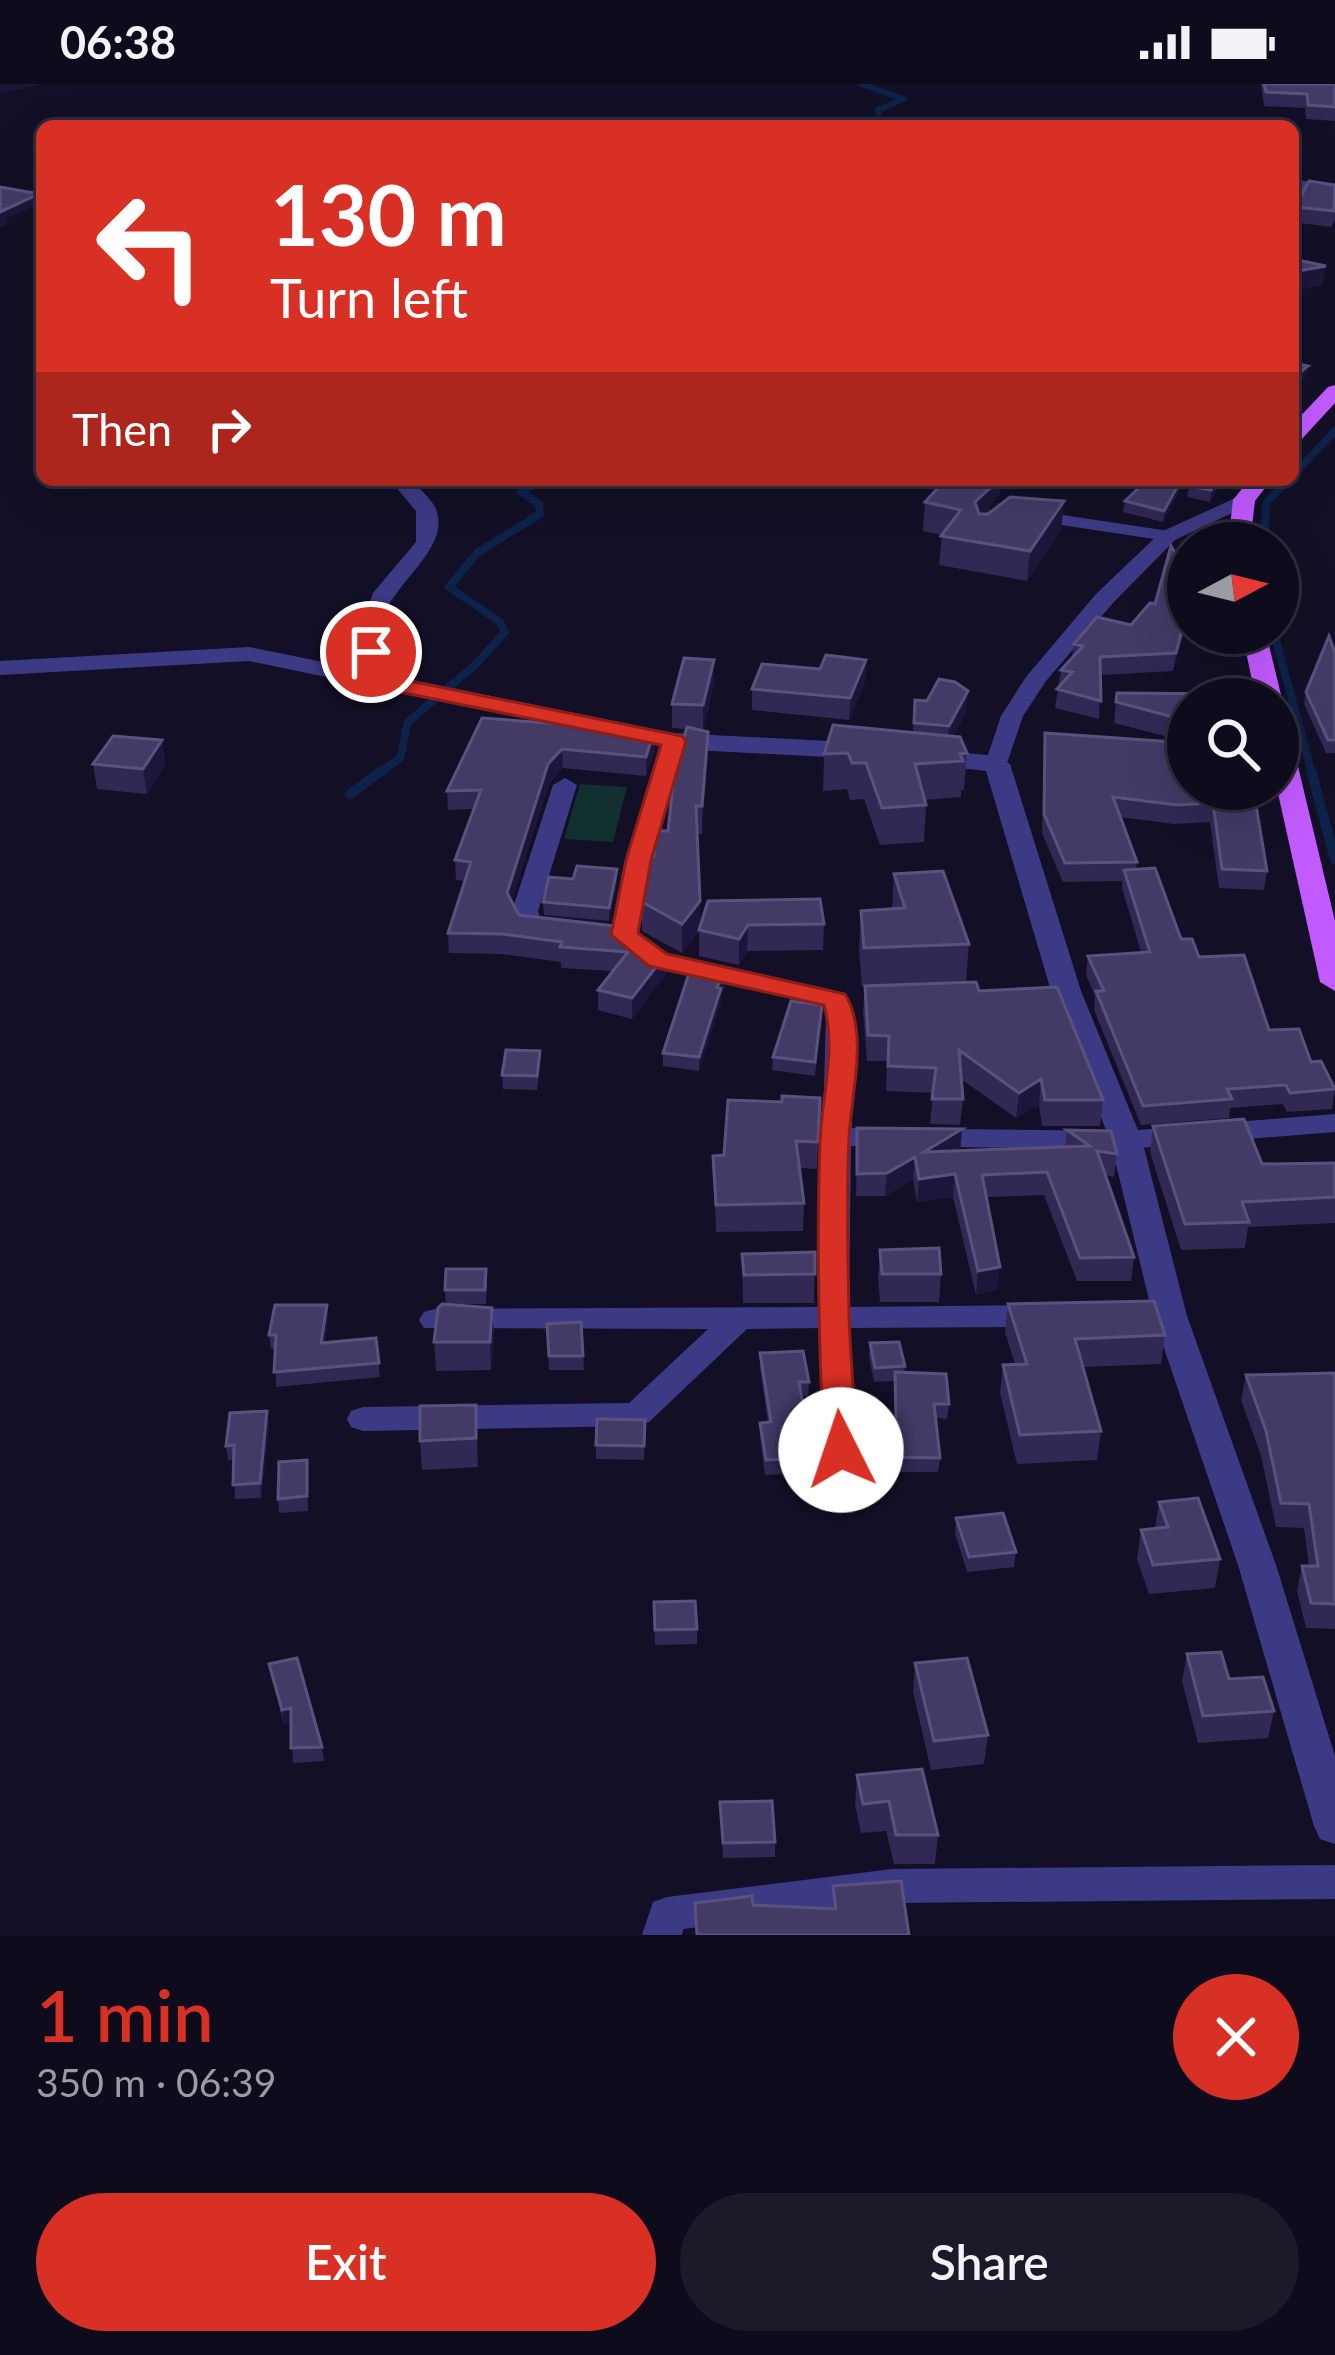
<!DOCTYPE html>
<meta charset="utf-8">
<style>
:root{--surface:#0e0b1c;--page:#1c1929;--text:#f1f3f6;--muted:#9b9ba3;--line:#2e2b3b;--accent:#d93025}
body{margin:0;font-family:Lato,sans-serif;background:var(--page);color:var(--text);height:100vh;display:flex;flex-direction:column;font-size:45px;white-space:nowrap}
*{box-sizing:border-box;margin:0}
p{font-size:39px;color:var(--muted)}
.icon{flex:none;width:66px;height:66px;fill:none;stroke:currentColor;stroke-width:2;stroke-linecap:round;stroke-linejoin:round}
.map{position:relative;height:1851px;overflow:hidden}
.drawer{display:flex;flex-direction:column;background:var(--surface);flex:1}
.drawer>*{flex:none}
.banner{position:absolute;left:36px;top:36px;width:1263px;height:366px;border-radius:18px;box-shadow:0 12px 48px #0002,0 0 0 3px var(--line);background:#d93025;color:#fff;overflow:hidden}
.needle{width:78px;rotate:83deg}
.controls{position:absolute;left:1167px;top:438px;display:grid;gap:24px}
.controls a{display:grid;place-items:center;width:132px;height:132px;border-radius:50%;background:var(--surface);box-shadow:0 12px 48px #0002,0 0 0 3px var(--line);font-size:60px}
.pin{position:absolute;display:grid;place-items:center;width:102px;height:102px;color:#fff;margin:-51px;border:6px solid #fff;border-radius:50%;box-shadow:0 3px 12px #0007}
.me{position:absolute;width:132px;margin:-66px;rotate:356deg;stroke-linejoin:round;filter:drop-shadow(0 0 9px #0008)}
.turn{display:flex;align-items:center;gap:42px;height:252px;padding:0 36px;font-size:54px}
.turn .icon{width:156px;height:156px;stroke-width:2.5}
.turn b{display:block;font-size:84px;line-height:102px}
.then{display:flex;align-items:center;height:114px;padding:0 36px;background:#0003;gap:24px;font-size:45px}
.round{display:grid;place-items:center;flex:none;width:126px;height:126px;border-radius:63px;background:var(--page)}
.summary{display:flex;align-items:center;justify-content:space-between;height:204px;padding:0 36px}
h1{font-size:72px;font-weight:600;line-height:90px;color:var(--accent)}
.cta{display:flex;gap:24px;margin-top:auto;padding:24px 36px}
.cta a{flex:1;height:138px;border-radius:72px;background:var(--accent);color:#fff;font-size:48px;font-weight:600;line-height:138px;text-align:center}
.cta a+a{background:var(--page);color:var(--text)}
.status{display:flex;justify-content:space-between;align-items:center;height:84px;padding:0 60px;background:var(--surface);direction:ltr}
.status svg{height:33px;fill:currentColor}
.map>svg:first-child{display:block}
.green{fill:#12302f}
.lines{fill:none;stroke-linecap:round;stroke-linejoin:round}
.stream-far2{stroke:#0c2248;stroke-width:6}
.stream-far1{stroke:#0c2248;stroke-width:8}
.stream{stroke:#0c2248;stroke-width:10}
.service{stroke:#3d3a85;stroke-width:10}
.minor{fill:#3d3a85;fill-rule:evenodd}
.tertiary{fill:#3d3a85;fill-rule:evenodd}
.primary{fill:#c25bff;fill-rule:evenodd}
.wall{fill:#312854}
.shaded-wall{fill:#1d163a}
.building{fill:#433a66;stroke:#5a527e;stroke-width:3}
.route{fill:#d93025;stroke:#8d1f18;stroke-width:3}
</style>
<div class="status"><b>06:38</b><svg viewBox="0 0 49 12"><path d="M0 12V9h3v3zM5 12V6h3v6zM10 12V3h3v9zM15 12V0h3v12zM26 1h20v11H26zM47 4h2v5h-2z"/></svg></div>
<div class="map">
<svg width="1335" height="1851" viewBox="0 0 1335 1851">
<rect width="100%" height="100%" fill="#130f26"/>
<path class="green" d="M580,700L627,703L613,758L564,755Z"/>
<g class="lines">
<path class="stream-far2" d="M861,0L904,15L878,26L880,42"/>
<path class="stream-far1" d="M1293,391L1335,347
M1264,459L1266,419L1288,396
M1274,549L1312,689
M379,689L400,674L408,638L476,580L505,548L500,538L449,503L477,469L540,430L539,420L521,408L542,396"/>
<path class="stream" d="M1311,686L1335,776
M350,710L383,686"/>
<path class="service" d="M1049,434L1168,452"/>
<path class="minor" d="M1293,95L1335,102V112L1293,105Z
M390,396H411C418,404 432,415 436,425C456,479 347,517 390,580C395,587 403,594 409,601L398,608L390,606L370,583L361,565L360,546L373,509L416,458V427Z
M1244,410L1251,412V420L1175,456L1112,520L1046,597L1023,632L1005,685H989L985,680L1001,632L1026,593L1096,510L1161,448Z
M674,650L686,657L650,775L637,849L668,870L844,910L854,932L852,1044L1126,1047L1335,1030V1048L1126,1065L851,1062L849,1223L1040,1221L1051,1224L1056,1232L1051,1240L1040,1243L849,1244L858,1366L853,1374L841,1378L829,1374L824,1366L818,1244L747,1245L649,1338L637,1342L363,1347L351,1343L347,1335L351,1327L363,1323L629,1319L708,1245L424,1244L419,1236L424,1228L435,1225L818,1223L826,932L823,921L650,882L611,851L626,775L662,657Z
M565,694L577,701L538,827L540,835L561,839L565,844L552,852L520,847L512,827L553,701Z
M1335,1781V1815L892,1819L683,1845L682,1851H642L653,1818L667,1813L892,1785Z"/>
<path class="tertiary" d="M249,563L674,649L866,659L879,667L866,675L674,665L249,577L0,591V577Z
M926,665L997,672L1010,680L1081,907L1142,1056L1187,1232L1276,1481L1335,1672V1760L1320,1755L1314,1742L1238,1481L1153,1232L1110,1056L1051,907L986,687L917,679L913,673L917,667Z"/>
<path class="primary" d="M1335,301V319L1300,357L1293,359V340L1328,303Z
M1249,396H1271L1255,417L1250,459H1228L1233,416Z
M1242,549H1266L1282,615L1278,620V615H1256Z
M1278,645L1291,653L1335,837V907L1320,898L1277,705Z"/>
</g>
<path class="wall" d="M1261,0H1335V37L1306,35L1305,24L1264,22Z
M1335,101V136L1331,143L1293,138L1295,123Z
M945,396H1001L1000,410L989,422L988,430L1064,417L1061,446L1027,497L939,481L942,451L923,447L925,418Z
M1147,396H1185L1163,438L1123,428L1125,417Z
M1190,396H1222L1210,418L1187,413Z
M1188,534L1173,587L1101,591L1099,635L1055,624L1061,586L1072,573L1074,560L1131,541Z
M1335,569V669H1326L1304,620L1306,608Z
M866,576L865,598L849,636L752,626V605L820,585Z
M714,600L703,646L697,645L708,648L702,750H697L700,843L824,840L823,866L747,867L739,881L699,872V847L682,869L642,847V818L654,772L668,747L686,645L672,644V620Z
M1117,609L1188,615V658L1114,639Z
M915,616L966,629L953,652L967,669L964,706H961V713L925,716L926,721L924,758L880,761L864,715L850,716L847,705L823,707L824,670L913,648Z
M482,634L655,666L646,692L563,684L549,700L511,817L519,831L615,842L666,890L632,935L598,926V906L613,887L561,884V878L502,870L449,869L448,849L465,797L456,796L455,776L474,725L448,726L447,707Z
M1045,649L1232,705L1267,787L1264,806L1219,804L1210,738L1174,740L1120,733L1137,778L1136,785L1181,855L1269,946L1311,978L1335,1004L1332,1025L1287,1028L1283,1020L1230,1024L1229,1034L1141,1041L1094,926L1095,912L1086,891L1088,872L1141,868L1122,804V797L1063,798L1042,749Z
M162,656L165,681L147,710L97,705L93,680Z
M617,785V797L609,837L544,831L543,818Z
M894,790L969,860L966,898L979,907L1103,1016L1100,1042H1042L1039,1021L1016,1034L961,995L963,1015L960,1041L930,1040L933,1009L886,1007L887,977H867L863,927L865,902H862L859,866L861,827L892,825Z
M725,904L721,910V918L699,987L663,982V969Z
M821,934L815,992L772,986L773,973Z
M540,980L537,1006L503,1005L502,991Z
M820,1014L817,1085L800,1084L804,1119L803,1147L716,1148L713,1072L724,1071L782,1018Z
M1153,1042L1262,1080L1335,1079V1139L1248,1143L1245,1164L1181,1166L1150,1068Z
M857,1044L962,1045L960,1066L1065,1063L1067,1046L1117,1070L1114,1093L1105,1091L1134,1173L1131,1197H1077L1044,1111L987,1113L997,1206L976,1211L953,1113L917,1118L913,1095L885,1112H856Z
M880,1166L941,1190L939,1218H880L878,1194Z
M815,1168L814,1219H743L742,1170Z
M487,1199L486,1220H446L445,1206Z
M1008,1220L1165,1251L1161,1280L1083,1283L1101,1347L1097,1376L1017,1380L1000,1309L1003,1281L1015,1280L1005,1248Z
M492,1224L494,1252L491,1286L436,1287L434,1258Z
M328,1235L325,1258L376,1254L380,1293L276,1303L275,1265H271L269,1251Z
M581,1238L584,1286H549L547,1240Z
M870,1259L905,1282L904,1289L949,1320L947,1335L936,1334L940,1374L938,1388H887L883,1352L884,1338H895L894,1297L874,1298L869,1273Z
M760,1269L809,1298L808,1312H802L812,1374L811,1389L765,1391L760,1353V1339L768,1338L760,1284Z
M1335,1289V1545L1306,1544L1297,1507L1302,1482H1309L1304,1444L1276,1443L1261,1372L1241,1316L1246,1291Z
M476,1321L478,1383L422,1386L420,1357Z
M645,1336L644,1376L596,1375V1361Z
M269,1342L261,1414L235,1415L234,1376H228L226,1362Z
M307,1376L308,1427L279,1429L278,1415Z
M1159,1418L1220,1475L1215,1504L1149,1510L1137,1475L1141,1446L1155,1445Z
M956,1434L1016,1468L1014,1483L967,1488L955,1449Z
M654,1518L697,1545V1560L655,1561Z
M1187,1570L1229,1595L1274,1627L1268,1654L1198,1659L1182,1597Z
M915,1579L988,1651L984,1680L931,1686L913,1608Z
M269,1580L322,1663L324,1677L293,1679L291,1639L284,1641Z
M857,1691L938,1751L935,1780H894L886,1747L861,1749L855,1720Z
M720,1718L775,1758V1773L723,1774Z"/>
<path class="shaded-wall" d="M0,0H41L0,10Z
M39,110L40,119L6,135L7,141L0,144V128Z
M1326,182L1323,201L1293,208V188Z
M1308,282L1306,293L1293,303V294Z
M989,396H1001L1000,410L989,422L988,433L972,447L975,418Z
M1181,396H1185L1163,438L1164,427Z
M1217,396H1222L1210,418L1211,406Z
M1064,417L1061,446L1027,497L1030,467Z
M1188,524V534L1173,587L1176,569Z
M714,576V600L703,646V621Z
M866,576L865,598L849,636L850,614Z
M968,607L966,629L947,664L949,642Z
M654,647L655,666L646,692V673Z
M708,648V675L702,750V722Z
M162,656L165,681L147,710L143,685Z
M562,665L563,684L549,700L508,829L507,809L548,680Z
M617,785V797L609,837V824Z
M700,817V845L682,869V840Z
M748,841L747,867L739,881V855Z
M666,870V890L632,935V914Z
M725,890V904L721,910V918L699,987V973L717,903Z
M1041,995L1039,1021L1016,1034L1019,1009Z
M962,1045L960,1068H924Z
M915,1073L913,1095L885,1112L887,1089Z
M955,1090L953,1113L917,1118L919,1095Z
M1000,1183L997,1206L976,1211L978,1187Z
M327,1221L328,1235L323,1273L321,1259Z
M492,1224L494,1252L491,1286L490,1258Z
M267,1327L269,1342L261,1414L260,1399Z
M291,1624L293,1638L284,1641L282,1626Z"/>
<path class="building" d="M1264,0H1335V23L1308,21L1307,10L1266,8Z
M1309,97L1335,101L1334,127L1295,123Z
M0,103L39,110L0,128Z
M1293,175L1326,182L1293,188Z
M1293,279L1308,282L1293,294Z
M945,396H989L983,403L990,404L975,418L979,430H988L1010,413L1064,417L1030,467L941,452L961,426L925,418Z
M1147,396H1181L1164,427L1125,417Z
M1190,396H1217L1211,406L1188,402Z
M1171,462L1176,470L1188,472V524L1176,569L1100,573L1101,617L1057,605L1072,588L1061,586L1083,562L1074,560L1097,533L1131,541L1150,519L1155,520Z
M1329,552L1335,569V656H1328L1306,608Z
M826,571L866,576L850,614L752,605L762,580L820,585Z
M684,574L714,576L703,621L672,620Z
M939,595L955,598L968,607L949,642L914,639L915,616L927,617Z
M1117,609L1237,610L1238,615H1188V637L1116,618Z
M482,634L654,647L646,673L562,665L548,680L507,809L519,831L615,842L647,865L666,870L632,914L598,906L628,868L560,863L562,858L502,850L448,849L471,778L455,776L481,706L447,707Z
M833,641L960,653L967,669L960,670L963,677L915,680L926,721L882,724L866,679H852L848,669L824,670Z
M687,643L708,648L702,722H696L700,817L682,840L642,818L650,772H654L655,747H668L675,683Z
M1045,649L1188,659V705H1232L1240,721H1256L1267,787L1222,785L1213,719L1177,721L1113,713L1137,778L1065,779L1044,730Z
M113,652L162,656L143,685L93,680Z
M577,782L617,785L609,824L543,818L549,793L573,795Z
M1155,784L1181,855H1192L1199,873L1244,871L1269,946L1299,945L1311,978L1321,977L1335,1005L1290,1009L1286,1001L1227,1005L1232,1015L1143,1022L1096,907H1104L1088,872L1150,868L1124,786Z
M943,787L969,860L864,864L861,827L905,824L894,790Z
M820,815L824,840L748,841L739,855L699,846L708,817Z
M691,883L725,890L717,903L721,904L699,973L663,969Z
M976,898L979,907L1057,903L1103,1016H1045L1041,995L1019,1009L959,966L963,1015H932L936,984L888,982L889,952L868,951L865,902Z
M791,917L822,921L815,978L773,973Z
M506,966L540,967L537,992L502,991Z
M782,1012L820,1014L818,1058L796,1057L804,1119L716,1121L713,1072L724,1071L728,1016L782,1018Z
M1244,1035L1262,1080L1335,1079V1113L1242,1118L1249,1138L1185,1140L1153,1042Z
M857,1044L962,1045L924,1068L1090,1062L1067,1046L1111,1047L1117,1070L1097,1067L1134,1173L1080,1174L1047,1088L982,1091L1000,1183L978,1187L955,1090L919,1095L915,1073L887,1089L857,1090Z
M939,1164L941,1190H882L880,1166Z
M815,1168V1190L744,1191L742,1170Z
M446,1185H486L485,1206H445Z
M1154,1217L1165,1251L1075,1255L1101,1347L1020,1351L1003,1281L1027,1280L1008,1220Z
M442,1220L492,1224L490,1258H434L438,1224Z
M275,1221H327L321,1259L376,1254L379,1279L274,1288L276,1251H269Z
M581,1238L583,1272H549L547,1240Z
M899,1258L905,1282L875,1284L870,1259Z
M803,1267L809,1298H799L812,1374L766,1376L760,1339L771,1338L760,1269Z
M895,1288L946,1290L949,1320H934L940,1374L888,1373L884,1338H896Z
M1335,1289V1520L1311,1519L1302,1482H1318L1309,1420L1281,1419L1266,1347L1246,1291Z
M476,1321V1354L420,1357V1322Z
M267,1327L260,1399L233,1401L234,1361L226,1362L230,1329Z
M597,1335L645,1336L644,1362L596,1361Z
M307,1376V1412L278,1415L279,1378Z
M1198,1414L1220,1475L1153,1481L1141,1446L1168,1443L1159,1418Z
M1003,1429L1016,1468L969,1473L956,1434Z
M695,1517L697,1545L655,1546L654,1518Z
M1221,1568L1229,1595L1263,1593L1274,1627L1203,1632L1187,1570Z
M297,1574L322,1663L291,1664V1624L282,1626L269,1580Z
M967,1574L988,1651L934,1657L915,1579Z
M922,1685L938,1751H896L889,1717L863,1720L857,1691Z
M772,1717L775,1758L723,1759L720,1718Z
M901,1797L909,1851H697L695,1819L752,1812L753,1821L836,1825L833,1802Z"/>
<path class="route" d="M371,561L379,563L392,585L405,596L682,652L686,657L651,776L638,849L667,870L845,910C869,950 851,1010 849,1054C846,1112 848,1171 849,1229C850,1275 855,1321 858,1366L853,1375H829L824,1366C819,1264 816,1162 820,1060C821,1015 837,965 824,921L649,882L611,851L626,776L661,661L390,606L375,594L360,568Z"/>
</svg>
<div class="controls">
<a><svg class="needle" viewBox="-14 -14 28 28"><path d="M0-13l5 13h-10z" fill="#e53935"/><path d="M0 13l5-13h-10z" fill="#9b9ba3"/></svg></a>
<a><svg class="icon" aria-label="search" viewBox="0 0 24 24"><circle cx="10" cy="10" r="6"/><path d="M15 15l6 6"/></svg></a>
</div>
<div class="pin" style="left:371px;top:568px;background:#d93025"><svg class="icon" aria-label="arrive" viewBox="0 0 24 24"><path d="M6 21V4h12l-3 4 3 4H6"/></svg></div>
<svg class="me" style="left:841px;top:1366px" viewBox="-20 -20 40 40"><circle r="19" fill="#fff"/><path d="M0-13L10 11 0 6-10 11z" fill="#d93025"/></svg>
<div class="banner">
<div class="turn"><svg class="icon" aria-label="left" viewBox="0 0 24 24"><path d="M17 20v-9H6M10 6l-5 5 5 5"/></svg><div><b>130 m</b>Turn left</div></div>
<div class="then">Then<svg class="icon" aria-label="right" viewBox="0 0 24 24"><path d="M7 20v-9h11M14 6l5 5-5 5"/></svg></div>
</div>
</div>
<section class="drawer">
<div class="summary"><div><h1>1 min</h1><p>350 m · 06:39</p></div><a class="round" style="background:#d93025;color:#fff"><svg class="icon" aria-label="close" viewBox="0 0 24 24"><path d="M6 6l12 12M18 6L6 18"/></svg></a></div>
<div class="cta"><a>Exit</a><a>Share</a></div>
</section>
